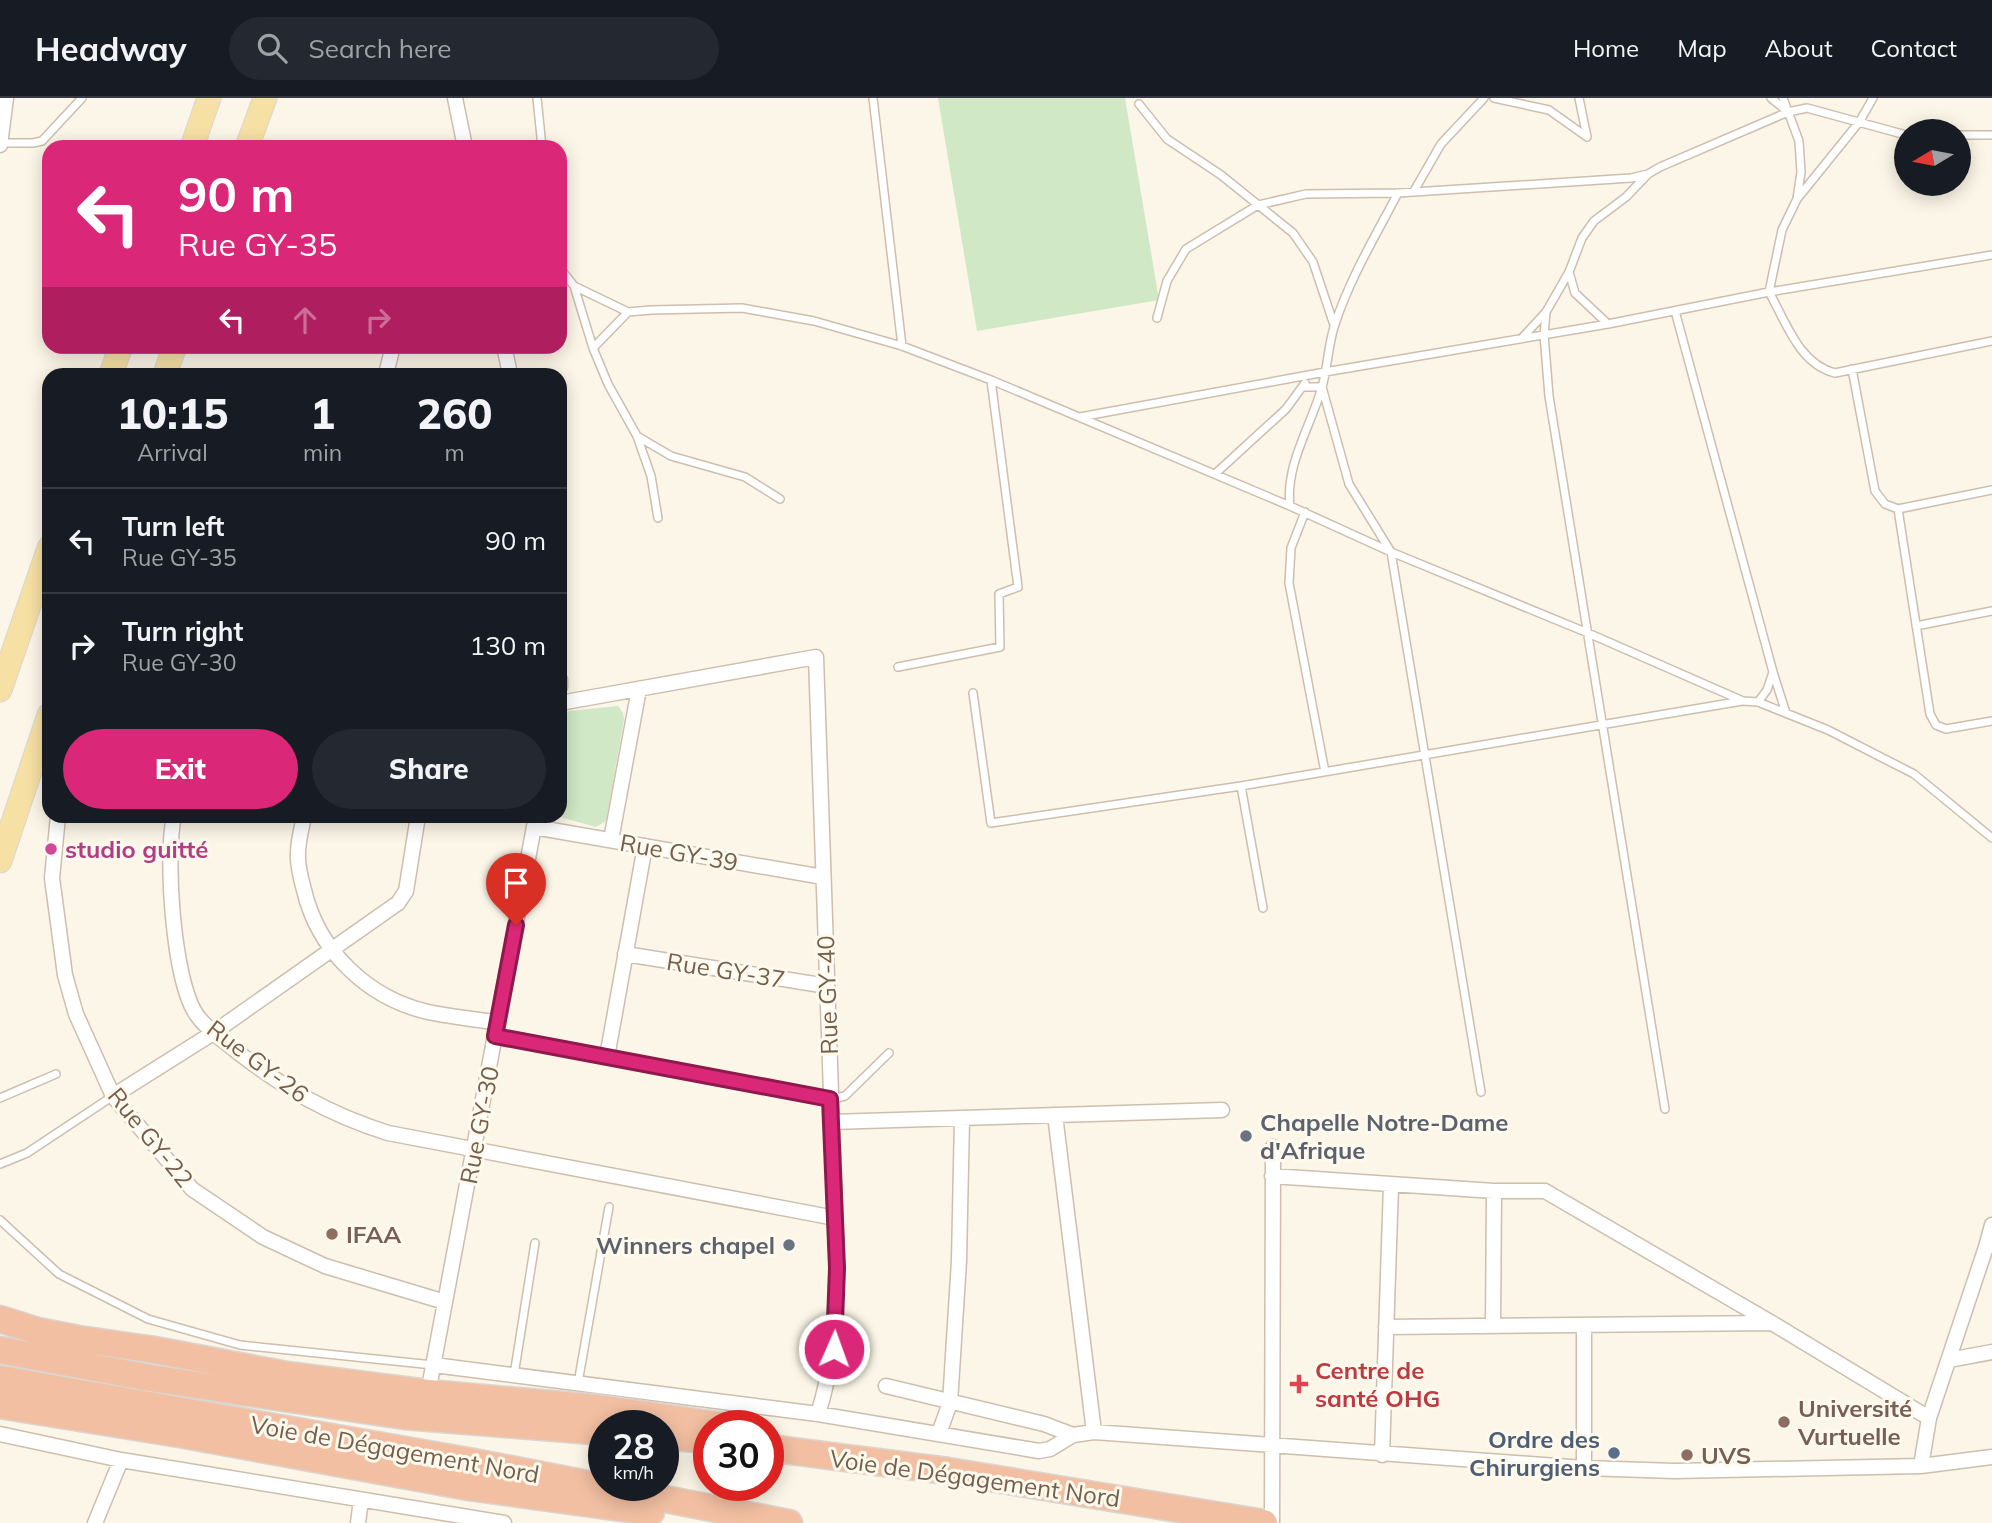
<!DOCTYPE html>
<meta charset="utf-8">
<style>
:root{--surface:#171b24;--page:#242831;--text:#f1f3f6;--muted:#9ea1a6;--line:#363941;--accent:#db2777}
body{margin:0;font-family:Mulish,sans-serif;background:var(--page);color:var(--text);height:100vh;display:flex;flex-direction:column;font-size:26px;white-space:nowrap}
*{box-sizing:border-box;margin:0}
p{font-size:23px;color:var(--muted)}
.icon{flex:none;width:38px;height:38px;fill:none;stroke:currentColor;stroke-width:2;stroke-linecap:round;stroke-linejoin:round}
.map{position:relative;flex:1;overflow:hidden}
.side{position:absolute;left:42px;top:270px;width:525px;height:455px;display:flex;flex-direction:column;background:var(--surface);border-radius:21px;box-shadow:0 4px 18px #0003}
.side>*{flex:none}
.hud{position:absolute;left:42px;top:42px;width:525px;height:214px;border-radius:21px;box-shadow:0 4px 18px #0003;background:#db2777;color:#fff;overflow:hidden}
.needle{width:46px;rotate:260deg}
.buttons{position:absolute;left:1894px;top:21px;display:grid;gap:14px}
.buttons a{display:grid;place-items:center;width:77px;height:77px;border-radius:50%;background:var(--surface);box-shadow:0 4px 18px #0003;font-size:35px}
.speed{position:absolute;left:588px;top:1312px;display:flex;gap:14px;font-size:35px;font-weight:700;text-align:center}
.speed>*{display:grid;place-content:center;width:91px;height:91px;border-radius:50%;background:var(--surface);box-shadow:0 4px 18px #0003;line-height:1}
.speed small{font-size:18px;font-weight:400}
.speed .limit{border:10px solid #d22;background:#fff;color:#111}
.pin{position:absolute;display:grid;place-items:center;width:60px;height:60px;color:#fff;margin:-72px -30px;border-radius:50% 50% 50% 0;rotate:-45deg;box-shadow:0 0 7px #0007}
.pin .icon{rotate:45deg}
.me{position:absolute;width:77px;margin:-38px;rotate:2deg;stroke-linejoin:round;filter:drop-shadow(0 0 5px #0008)}
.turn{display:flex;align-items:center;gap:24px;height:147px;padding:0 21px;font-size:32px}
.turn .icon{width:91px;height:91px;stroke-width:2.5}
.turn b{display:block;font-size:49px;line-height:60px}
.lanes{display:flex;align-items:center;height:66px;padding:0 21px;background:#0003;justify-content:center;gap:35px;direction:ltr}
.lanes .off{opacity:.35}
.eta{display:flex;justify-content:space-evenly;align-items:center;height:119px;text-align:center}
.eta b{font-size:42px;font-weight:800;line-height:49px}
.action{display:flex;gap:14px;margin-top:auto;padding:14px 21px}
.action a{flex:1;height:80px;border-radius:42px;background:var(--accent);color:#fff;font-size:28px;font-weight:800;line-height:80px;text-align:center}
.action a+a{background:var(--page);color:var(--text)}
ul{padding:0;list-style:none}
li{display:flex;align-items:center;gap:21px;height:105px;padding:0 21px;border-top:2px solid var(--line)}
li div{flex:1}
li b{display:block;font-size:26px}
li em{font-style:normal}
header{display:flex;align-items:center;gap:42px;box-sizing:border-box;height:98px;padding:0 35px;background:var(--surface);border-bottom:2px solid var(--line)}
header strong{font-size:33px}
nav{display:flex;gap:38px;margin-inline-start:auto;font-size:24px}
.search{width:490px;height:63px;background:var(--page);display:flex;align-items:center;gap:18px;box-sizing:border-box;padding:0 24px;border-radius:38px;color:var(--muted);font-size:26px}
.map>svg:first-child{display:block}
.green{fill:#d0e8c6}
.lines{fill:none;stroke-linecap:round;stroke-linejoin:round}
.lane-casing{stroke:#cdbeae;stroke-width:10}
.street-casing{stroke:#cdbeae;stroke-width:17}
.primary-casing{stroke:#dbd5d1;stroke-width:25}
.highway-casing{stroke:#dbd5d1;stroke-width:29}
.lane{stroke:#fff;stroke-width:7}
.street{stroke:#fff;stroke-width:14}
.primary{stroke:#f6e0a3;stroke-width:23}
.highway{stroke:#f2bfa2;stroke-width:26}
.route-casing{stroke:#8e194d;stroke-width:18}
.route{stroke:#db2777;stroke-width:12}
.hotel-dot{fill:#d1479c;stroke:#fef9ed;stroke-width:2.5}
.worship-dot{fill:#6b7280;stroke:#fef9ed;stroke-width:2.5}
.education-dot{fill:#8d6e63;stroke:#fef9ed;stroke-width:2.5}
.health-dot{fill:#e0444e;stroke:#fef9ed;stroke-width:2.5}
.service-dot{fill:#5c6f8a;stroke:#fef9ed;stroke-width:2.5}
.labels{text-anchor:middle;dominant-baseline:central;stroke-width:6;stroke-linejoin:round;paint-order:stroke}
.hotel-label{font-size:24px;font-weight:bold;fill:#b23c85;stroke:#fef9ed;text-anchor:start}
.street-label{font-size:24px;fill:#745f4d;stroke:#fef9ed}
.worship-label{font-size:24px;font-weight:bold;fill:#5b616d;stroke:#fef9ed;text-anchor:start}
.education-label{font-size:24px;font-weight:bold;fill:#785e54;stroke:#fef9ed;text-anchor:start}
.health-label{font-size:24px;font-weight:bold;fill:#be3a42;stroke:#fef9ed;text-anchor:start}
.service-label{font-size:24px;font-weight:bold;fill:#4e5e75;stroke:#fef9ed;text-anchor:end}
</style>
<header>
<strong>Headway</strong>
<div class="search"><svg class="icon" aria-label="search" viewBox="0 0 24 24"><circle cx="10" cy="10" r="6"/><path d="M15 15l6 6"/></svg>Search here</div>
<nav><a>Home</a><a>Map</a><a>About</a><a>Contact</a></nav>
</header>
<div class="map">
<svg width="1992" height="1425" viewBox="0 0 1992 1425">
<rect width="100%" height="100%" fill="#fbf6e7"/>
<path class="green" d="M938,0H1125L1159,202L977,233Z
M618,608L623,615L624,621L606,723L596,729L556,718H560L562,620L569,613Z"/>
<g class="lines">
<defs>
<path id="lane" d="M537,0L542,49
M873,0L902,248
M1494,0L1549,12L1587,39L1579,0
M1771,0L1787,13
M1783,0L1799,43L1801,74L1797,101L1782,132L1769,194C1786,224 1799,266 1835,275L1992,243
M1139,6L1167,41L1221,77L1293,135L1313,164L1334,227
M1958,37H1992
M1,45H33L42,43L82,0
M1414,93L1441,46L1484,0
M1797,101L1860,23L1873,0
M560,170L574,188L593,250L608,286L637,338L671,358L745,379L780,401
M1569,174L1575,195L1608,226
M574,188L628,214L651,212L742,210L814,223L902,248L991,282L1290,408L1391,454L1588,535L1743,603L1758,604L1828,632L1914,676L1992,740
M1675,213L1773,574L1786,615
M1546,214L1544,237L1549,298L1665,1011
M1157,220L1167,183L1186,151L1258,107L1306,96L1398,95L1631,80L1648,76
M1522,240L1546,214L1569,174L1582,140L1594,123L1626,99L1648,76L1660,69L1788,14L1807,10L1906,37
M593,250L628,214
M1852,271L1875,393L1885,406L1898,411L1992,392
M1304,289H1322L1349,386L1391,454L1481,994
M1080,319L1325,274L1608,226L1769,194L1992,157
M637,338L651,378L658,420
M1215,376L1286,311L1305,285
M1290,408C1285,367 1311,328 1322,289C1328,269 1328,246 1335,226C1350,180 1376,137 1398,95
M1898,411L1930,616L1936,627L1946,631L1992,623
M1305,414L1291,450L1289,485L1325,674
M1916,528L1992,513
M898,569L1000,549L999,496L1018,489L991,282
M973,595L991,725L1241,688L1742,603
M1758,604L1767,592L1773,574
M1241,688L1263,810
M0,1000L56,976
M831,1001L845,998L889,955
M0,1066L27,1055L113,998
M0,1122L59,1176L148,1221L240,1247L433,1267
M514,1277L535,1145
M578,1285L609,1109"/>
<path id="street" d="M455,0L465,49
M0,47L6,0
M504,248L510,276
M386,276L393,248
M560,582V589
M560,605L816,559L837,1170C835,1222 834,1266 818,1316
M58,718L52,780L65,877L76,916L113,998L192,1091L263,1139L325,1168L445,1204
M174,718C165,758 173,881 196,916C206,931 222,941 235,952C285,991 328,1016 388,1035L835,1120
M304,718C302,729 298,743 298,755C297,767 301,781 304,792C318,852 367,900 428,914C451,919 475,921 498,925
M534,729L823,779
M611,742L639,591
M625,856L827,888
M495,938L830,1001
M607,959L645,748
M113,998L213,935L398,805L406,793L418,718
M1055,1017L1094,1334
M831,1024L1222,1012
M1272,1078L1494,1093H1545L1772,1225L1929,1320
M1986,1149L1992,1127
M1584,1227V1370
M1493,1228L1494,1093
M1386,1229L1771,1225
M1949,1262L1992,1254
M434,1267L818,1316L1039,1353L1050,1351L1073,1337L1094,1334L1584,1370L1675,1373L1921,1368L1992,1359
M886,1288L1044,1326L1073,1337
M428,1295L536,718
M939,1335L950,1305L959,1163L962,1020
M0,1336L121,1362L504,1425
M1382,1357L1391,1087
M1921,1368L1929,1320L1986,1149L1992,1148
M95,1425L121,1362
M358,1425L361,1402
M1272,1425L1273,1049"/>
<path id="primary" d="M192,49L209,0
M247,49L265,0
M111,276L121,248
M165,276L175,248
M0,592L49,450
M0,763L49,617"/>
<path id="highway" d="M0,1221L38,1233L79,1241L155,1252L287,1277L428,1295L598,1310L725,1328
M0,1252L150,1280L404,1318L604,1334
M0,1281L474,1364L789,1425
M0,1307L179,1336L468,1389L651,1414
M663,1338L707,1342
M768,1350L948,1373L1264,1425"/>
</defs>
<use href="#lane" class="lane-casing"/>
<use href="#street" class="street-casing"/>
<use href="#primary" class="primary-casing"/>
<use href="#highway" class="highway-casing"/>
<use href="#lane" class="lane"/>
<use href="#street" class="street"/>
<use href="#primary" class="primary"/>
<use href="#highway" class="highway"/>
</g>
<g class="lines">
<defs>
<path id="route" d="M516,827L495,938L830,1001L837,1170L834,1251"/>
</defs>
<use href="#route" class="route-casing"/>
<use href="#route" class="route"/>
</g>
<circle class="hotel-dot" cx="51" cy="751" r="7"/>
<g class="worship-dot">
<circle cx="1246" cy="1038" r="7"/>
<circle cx="789" cy="1147" r="7"/>
</g>
<g class="education-dot">
<circle cx="332" cy="1136" r="7"/>
<circle cx="1784" cy="1324" r="7"/>
<circle cx="1687" cy="1357" r="7"/>
</g>
<path class="health-dot" d="M1295.5 1275.5h7v7h7v7h-7v7h-7v-7h-7v-7h7z"/>
<circle class="service-dot" cx="1614" cy="1355" r="7"/>
<g class="labels">
<g class="hotel-label">
<text x="65" y="751">studio guitté</text>
</g>
<g class="street-label">
<text transform="translate(679 754) rotate(10)">Rue GY-39</text>
<text transform="translate(726 872) rotate(9)">Rue GY-37</text>
<text transform="translate(827 897) rotate(-92)">Rue GY-40</text>
<text transform="translate(258 963) rotate(37)">Rue GY-26</text>
<text transform="translate(479 1027) rotate(-79)">Rue GY-30</text>
<text transform="translate(151 1039) rotate(51)">Rue GY-22</text>
<text transform="translate(395 1351) rotate(10)">Voie de Dégagement Nord</text>
<text transform="translate(975 1380) rotate(8)">Voie de Dégagement Nord</text>
</g>
<g class="worship-label">
<text x="1260" y="1024">Chapelle Notre-Dame<tspan x="1260" dy="28">d'Afrique</tspan></text>
<text x="775" y="1147" text-anchor="end">Winners chapel</text>
</g>
<g class="education-label">
<text x="346" y="1136">IFAA</text>
<text x="1798" y="1310">Université<tspan x="1798" dy="28">Vurtuelle</tspan></text>
<text x="1701" y="1357">UVS</text>
</g>
<g class="health-label">
<text x="1315" y="1272">Centre de<tspan x="1315" dy="28">santé OHG</tspan></text>
</g>
<g class="service-label">
<text x="1600" y="1341">Ordre des<tspan x="1600" dy="28">Chirurgiens</tspan></text>
</g>
</g>
</svg>
<div class="buttons">
<a><svg class="needle" viewBox="-14 -14 28 28"><path d="M0-13l5 13h-10z" fill="#e53935"/><path d="M0 13l5-13h-10z" fill="#9ea1a6"/></svg></a>
</div>
<div class="speed"><div>28<small>km/h</small></div><div class="limit">30</div></div>
<div class="pin" style="left:516px;top:827px;background:#d93025"><svg class="icon" aria-label="arrive" viewBox="0 0 24 24"><path d="M6 21V4h12l-3 4 3 4H6"/></svg></div>
<svg class="me" style="left:834px;top:1251px" viewBox="-20 -20 40 40"><circle r="17" fill="#db2777" stroke="#fff" stroke-width="3"/><path d="M0-11L8 9 0 5-8 9z" fill="#fff"/></svg>
<div class="hud">
<div class="turn"><svg class="icon" aria-label="left" viewBox="0 0 24 24"><path d="M17 20v-9H6M10 6l-5 5 5 5"/></svg><div><b>90 m</b>Rue GY-35</div></div>
<div class="lanes"><svg class="icon" aria-label="left" viewBox="0 0 24 24"><path d="M17 20v-9H6M10 6l-5 5 5 5"/></svg><svg class="icon off" aria-label="ahead" viewBox="0 0 24 24"><path d="M12 20V5M6 11l6-6 6 6"/></svg><svg class="icon off" aria-label="right" viewBox="0 0 24 24"><path d="M7 20v-9h11M14 6l5 5-5 5"/></svg></div>
</div>
<section class="side">
<div class="eta">
<div><b>10:15</b><p>Arrival</p></div>
<div><b>1</b><p>min</p></div>
<div><b>260</b><p>m</p></div>
</div>
<ul>
<li><svg class="icon" aria-label="left" viewBox="0 0 24 24"><path d="M17 20v-9H6M10 6l-5 5 5 5"/></svg><div><b>Turn left</b><p>Rue GY-35</p></div><em>90 m</em></li>
<li><svg class="icon" aria-label="right" viewBox="0 0 24 24"><path d="M7 20v-9h11M14 6l5 5-5 5"/></svg><div><b>Turn right</b><p>Rue GY-30</p></div><em>130 m</em></li>
</ul>
<div class="action"><a>Exit</a><a>Share</a></div>
</section>
</div>
